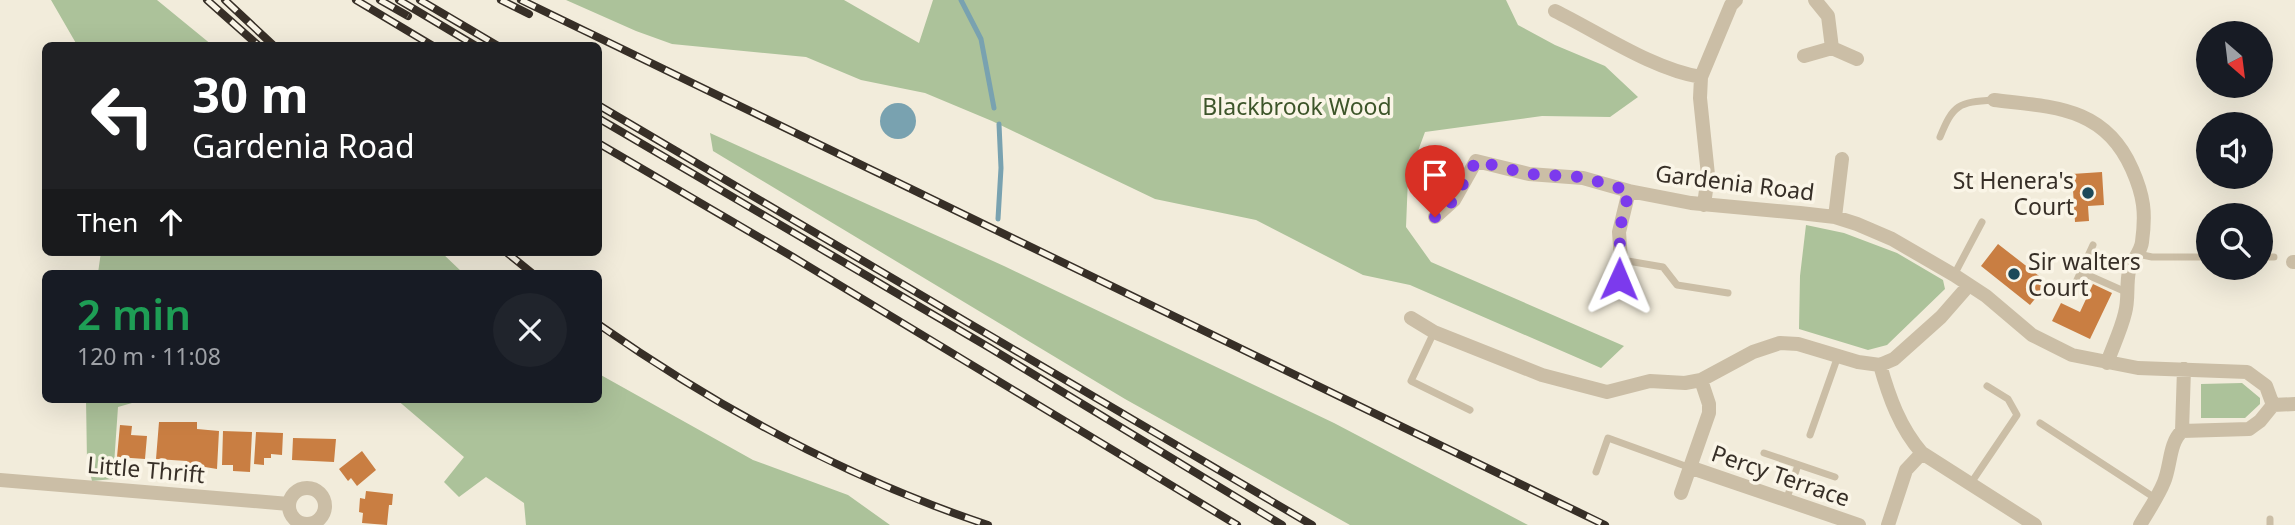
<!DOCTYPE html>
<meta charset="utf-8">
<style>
:root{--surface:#171b24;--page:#20242c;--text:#f1f3f6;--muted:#9ea1a6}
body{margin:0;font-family:"Noto Sans",sans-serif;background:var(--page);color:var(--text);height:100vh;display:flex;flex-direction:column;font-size:26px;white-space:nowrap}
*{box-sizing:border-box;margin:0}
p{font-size:23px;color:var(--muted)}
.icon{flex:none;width:38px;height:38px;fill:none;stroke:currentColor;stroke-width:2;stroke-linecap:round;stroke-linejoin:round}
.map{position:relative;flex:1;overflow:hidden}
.details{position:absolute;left:42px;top:270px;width:560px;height:133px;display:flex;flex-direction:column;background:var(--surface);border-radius:10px;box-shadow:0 7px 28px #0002}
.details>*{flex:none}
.hud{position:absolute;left:42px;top:42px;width:560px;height:214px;border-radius:10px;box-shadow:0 7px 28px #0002;background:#202124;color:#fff;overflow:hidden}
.needle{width:46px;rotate:152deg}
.controls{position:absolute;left:2196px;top:21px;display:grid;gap:14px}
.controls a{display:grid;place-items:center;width:77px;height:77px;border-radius:50%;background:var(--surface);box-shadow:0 7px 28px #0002;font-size:35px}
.pin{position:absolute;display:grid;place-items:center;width:60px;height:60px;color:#fff;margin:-72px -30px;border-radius:50% 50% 50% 0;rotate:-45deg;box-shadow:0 0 7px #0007}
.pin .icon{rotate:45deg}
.me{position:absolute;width:77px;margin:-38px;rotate:1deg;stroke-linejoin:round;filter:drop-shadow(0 0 5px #0008)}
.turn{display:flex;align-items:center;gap:24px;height:147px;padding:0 35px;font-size:32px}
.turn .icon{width:91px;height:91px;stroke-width:2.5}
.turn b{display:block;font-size:49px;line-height:60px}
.then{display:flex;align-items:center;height:66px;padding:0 35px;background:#0003;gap:14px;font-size:26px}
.round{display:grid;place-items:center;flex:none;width:74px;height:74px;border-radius:37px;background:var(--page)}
.headline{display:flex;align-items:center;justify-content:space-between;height:119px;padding:0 35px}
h1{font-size:42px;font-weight:600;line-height:52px;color:#1e9e55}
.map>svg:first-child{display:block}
.green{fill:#acc29a}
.water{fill:#79a2b0}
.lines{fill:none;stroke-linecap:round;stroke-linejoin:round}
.stream{stroke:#79a2b0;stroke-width:5}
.building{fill:#c97e42}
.service{stroke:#cbbea6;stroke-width:7}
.minor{stroke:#cbbea6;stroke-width:14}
.rail-casing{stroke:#372f27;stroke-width:8}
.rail{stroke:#faf5e7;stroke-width:5;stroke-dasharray:16;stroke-linecap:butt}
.route{stroke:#7c3aed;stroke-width:12;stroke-dasharray:0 21.6}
.poi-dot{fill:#1c4959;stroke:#faf5e7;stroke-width:2.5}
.labels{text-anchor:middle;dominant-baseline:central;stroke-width:7;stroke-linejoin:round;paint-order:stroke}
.park-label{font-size:23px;fill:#3d552a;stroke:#faf5e7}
.poi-label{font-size:23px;fill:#372f27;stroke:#faf5e7;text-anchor:end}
.street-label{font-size:23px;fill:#372f27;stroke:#faf5e7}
</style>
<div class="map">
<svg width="2295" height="525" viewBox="0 0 2295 525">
<rect width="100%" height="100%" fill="#f2ecdb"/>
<path class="green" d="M51,0H157L212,45H77Z
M566,0H844L919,43L933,0H1506L1518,25L1555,45L1605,66L1638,97L1610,117L1542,116L1425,132L1408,178L1406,227L1431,262L1624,346L1601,368L1410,285L1363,275L1256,220L1155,199L992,121L925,93L861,80L806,57L672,44L636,31Z
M710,133L1004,266L1334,423L1528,525H1350L1125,399L713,151Z
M1806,225L1844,233L1897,253L1943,280L1945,289L1887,345L1868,350L1799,329L1800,276Z
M101,252H441L463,273H98Z
M599,374L753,460L848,495L890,525H526L524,503L486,477L459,497L444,482L464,457L396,399H598Z
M2242,383L2260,398V404L2245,418H2201V384Z
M86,399H139V401L118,407L113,479L92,481L87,461Z"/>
<path class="water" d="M880 121a18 18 0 1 1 36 0a18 18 0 1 1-36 0Z"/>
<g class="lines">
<path class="stream" d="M961,0L981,39L994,108
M998,219L1001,168L999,124"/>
</g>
<path class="building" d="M2102,172L2104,205L2088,206L2089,221L2075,222L2072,174Z
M1998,244L2048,283L2030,305L1981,266Z
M2093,284L2112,293L2090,339L2052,321L2061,303L2080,312Z
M159,422H197V429L219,431L217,469L187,464V461L156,459Z
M120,425L132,426L131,435L147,436L145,459L117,457Z
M223,431L252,432L250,472L233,471V465H222Z
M256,432L283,433L282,455L271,454V458H264V465L254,464Z
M293,438L336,439L334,462L292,460Z
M362,451L376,470L357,486L351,478L348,481L339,469Z
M366,491L393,494L392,505H389L387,525L362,523L363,513L359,512L360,498L365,499Z"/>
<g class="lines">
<path class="service" d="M1940,137C1953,105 1958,102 1994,100
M2138,254L2152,257H2208
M2261,257H2274
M1622,260L1663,267L1677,285L1728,293
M2081,272L2126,292
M1954,275L1982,222
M2071,293L2093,245
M1434,332L1411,381L1470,410
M2040,423L2155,498
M1810,435L1838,356
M1764,453L1835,477
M1596,472L1608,438L1688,467
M1971,483L2017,415L2008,399L1987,386
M1786,501L1798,465
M2270,519V525"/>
<path class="minor" d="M1815,0L1828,16L1832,48L1857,59
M1555,11C1598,32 1654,70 1701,77
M1804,56L1832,48
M1994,100C2054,107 2105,107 2132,169C2144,196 2146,213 2142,242C2141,252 2132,260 2129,271C2126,285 2129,299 2125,313C2121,330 2113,346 2107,363
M1704,205L1708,175L1700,98L1701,77L1731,5L1736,0
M1435,217L1454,200L1476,161L1529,174L1583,178L1629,191L1691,203L1800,213L1835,217L1857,224L1892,239L1954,275L1986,296L2032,335L2072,355L2138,368L2247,372L2266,386L2273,405
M1835,217L1842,159
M2293,262H2295
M1619,279L1621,260L1619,232L1629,191
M1411,318L1434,332L1542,375L1607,392L1650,381L1685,383L1701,380L1753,352L1780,343L1798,344L1858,362L1880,365L1894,359L1941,317L1969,285
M1880,365C1889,397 1900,428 1922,453L2035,525
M2184,369L2182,431L2249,429L2260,421L2273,405
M2273,405L2295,404
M1689,467L1859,525
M0,480L289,504
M289 506a18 18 0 1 1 36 0a18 18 0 1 1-36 0Z
M1681,493L1709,413V404L1701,380
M1888,525L1906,470L1922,453
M2140,525C2148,511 2158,497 2164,482C2171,465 2169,443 2182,431"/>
<defs>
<path id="rail" d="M207,0L259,46
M225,0L274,46
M356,0L433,46
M380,0L408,16
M399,0L476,46
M420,0L498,46
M501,0L529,14
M521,0L1605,525
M598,105L1312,525
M598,118L990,348L1282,525
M598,143L793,257L1237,525
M506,252L532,273
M598,324C718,408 849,479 988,525"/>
</defs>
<use href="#rail" class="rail-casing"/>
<use href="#rail" class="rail"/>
</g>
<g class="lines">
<path class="route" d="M1435,217L1454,200L1476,161L1529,174L1583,177L1629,191L1619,232L1621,260L1619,279"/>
</g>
<g class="poi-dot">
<circle cx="2088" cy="193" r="7"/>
<circle cx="2014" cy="274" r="7"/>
</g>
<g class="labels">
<g class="park-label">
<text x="1297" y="106">Blackbrook Wood</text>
</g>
<g class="poi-label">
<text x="2074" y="180">St Henera's<tspan x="2074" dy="26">Court</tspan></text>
<text x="2028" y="261" text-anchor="start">Sir walters<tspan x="2028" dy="26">Court</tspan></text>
</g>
<g class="street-label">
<text transform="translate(1735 182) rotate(7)">Gardenia Road</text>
<text transform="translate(146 469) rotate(5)">Little Thrift</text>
<text transform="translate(1781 475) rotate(19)">Percy Terrace</text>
</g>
</g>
</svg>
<div class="controls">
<a><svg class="needle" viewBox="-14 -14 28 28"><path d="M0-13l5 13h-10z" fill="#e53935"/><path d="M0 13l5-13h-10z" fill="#9ea1a6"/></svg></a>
<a><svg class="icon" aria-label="sound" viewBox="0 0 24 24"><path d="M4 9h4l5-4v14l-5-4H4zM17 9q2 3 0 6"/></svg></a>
<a><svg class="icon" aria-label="search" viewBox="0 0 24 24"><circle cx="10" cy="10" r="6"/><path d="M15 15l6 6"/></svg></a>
</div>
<div class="pin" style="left:1435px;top:217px;background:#d93025"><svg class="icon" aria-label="arrive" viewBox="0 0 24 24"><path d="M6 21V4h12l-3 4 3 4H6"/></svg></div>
<svg class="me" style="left:1619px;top:279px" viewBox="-20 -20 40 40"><path d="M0-17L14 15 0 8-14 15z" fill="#7c3aed" stroke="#fff" stroke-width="4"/></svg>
<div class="hud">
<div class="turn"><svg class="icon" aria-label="left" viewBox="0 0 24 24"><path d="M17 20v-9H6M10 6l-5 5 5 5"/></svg><div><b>30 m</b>Gardenia Road</div></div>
<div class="then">Then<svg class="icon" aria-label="ahead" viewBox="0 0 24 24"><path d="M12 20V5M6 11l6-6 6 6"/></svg></div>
</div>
<section class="details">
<div class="headline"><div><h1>2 min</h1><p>120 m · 11:08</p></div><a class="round"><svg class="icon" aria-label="close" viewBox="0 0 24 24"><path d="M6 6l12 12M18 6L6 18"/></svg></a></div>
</section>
</div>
